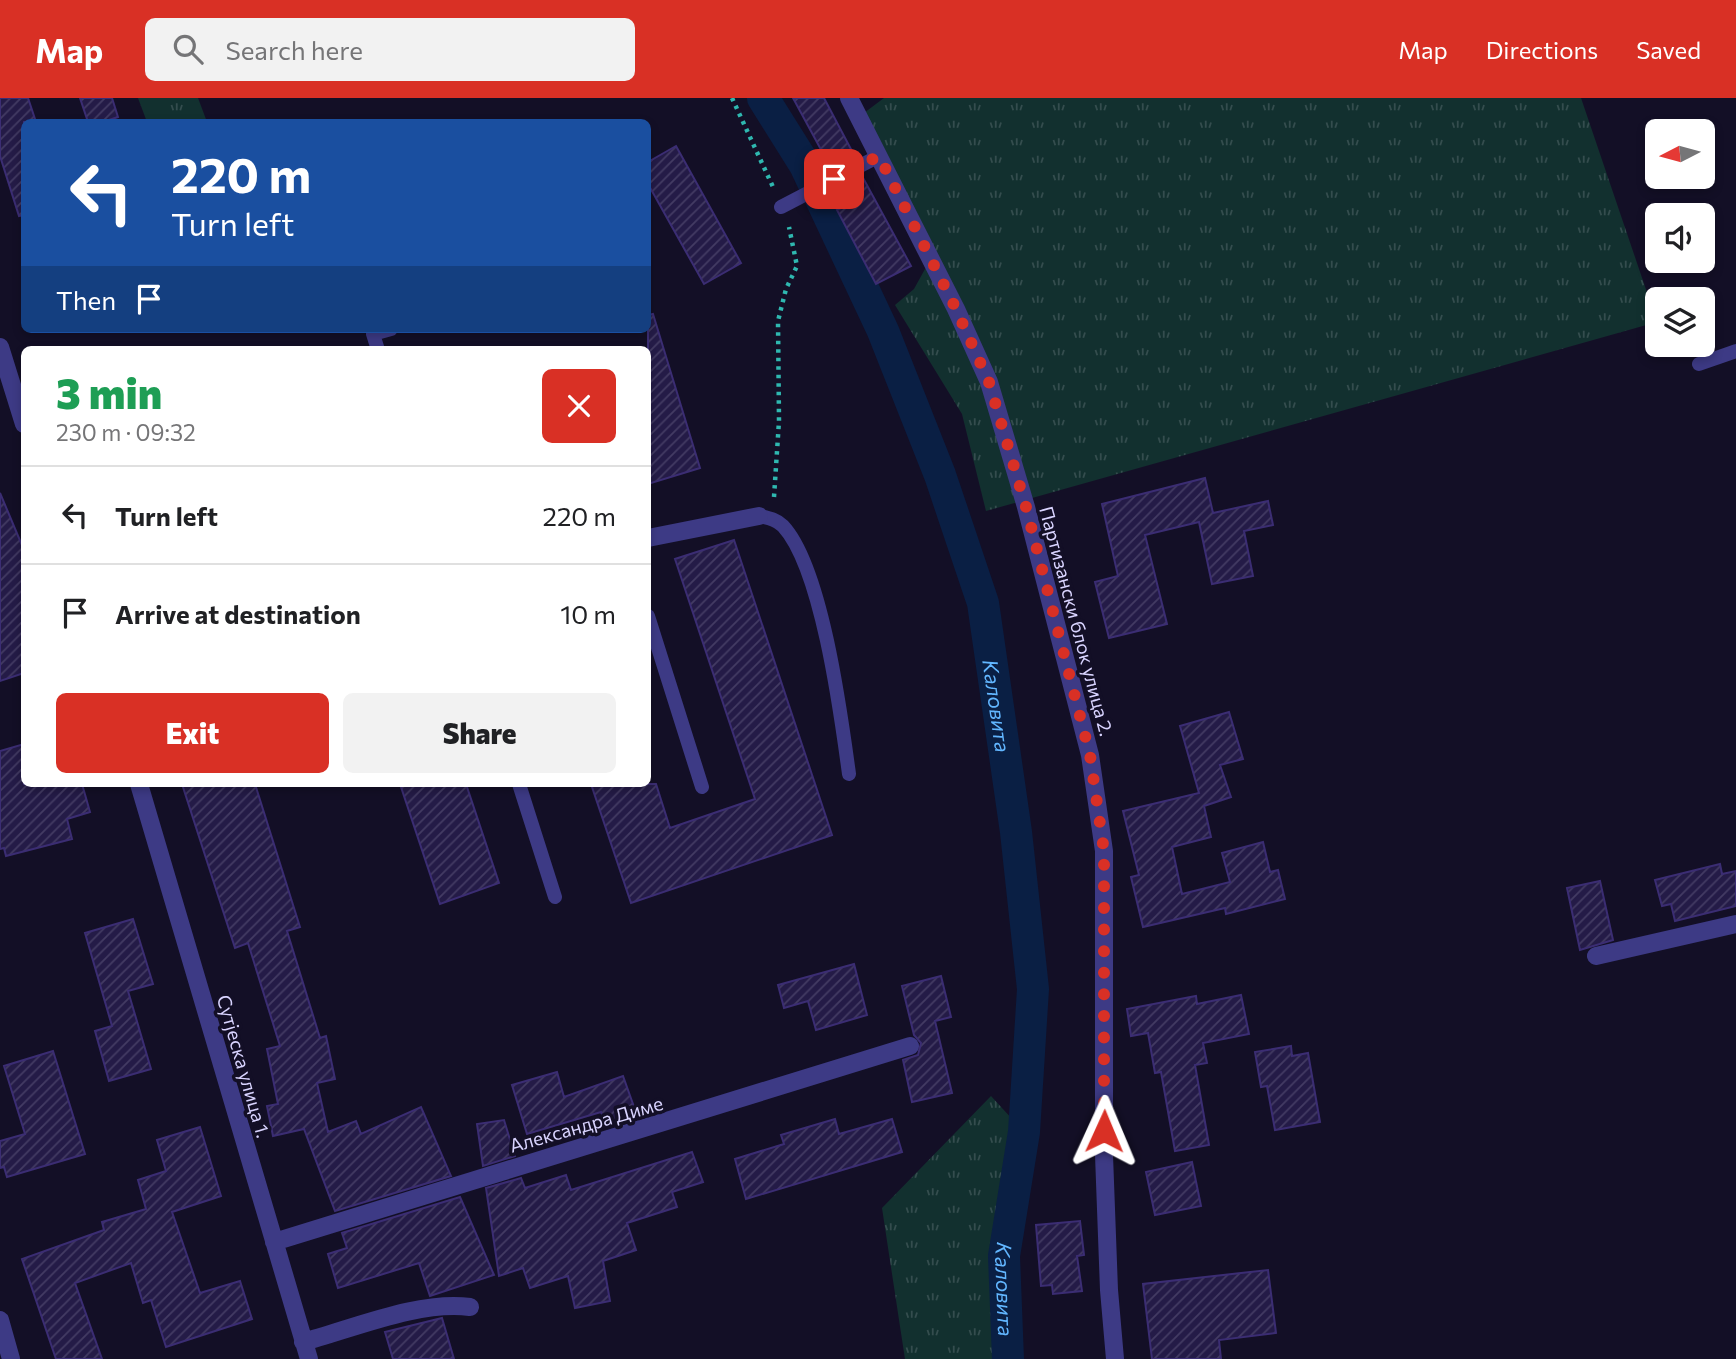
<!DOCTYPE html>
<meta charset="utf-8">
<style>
:root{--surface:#fff;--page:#f2f2f2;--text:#202124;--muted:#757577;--line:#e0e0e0;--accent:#d93025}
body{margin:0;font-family:Commissioner,sans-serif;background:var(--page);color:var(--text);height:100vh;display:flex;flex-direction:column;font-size:26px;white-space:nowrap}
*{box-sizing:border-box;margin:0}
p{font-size:23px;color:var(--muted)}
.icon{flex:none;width:38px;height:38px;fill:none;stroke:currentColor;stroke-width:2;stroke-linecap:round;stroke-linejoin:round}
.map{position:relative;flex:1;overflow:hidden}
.details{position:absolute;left:21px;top:248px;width:630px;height:441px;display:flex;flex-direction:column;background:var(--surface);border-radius:10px;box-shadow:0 4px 10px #0003}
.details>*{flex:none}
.hud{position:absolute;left:21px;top:21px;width:630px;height:214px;border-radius:10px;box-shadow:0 4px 10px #0003;background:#1a4fa0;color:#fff;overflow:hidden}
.needle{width:46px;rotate:264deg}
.fabs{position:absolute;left:1645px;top:21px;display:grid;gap:14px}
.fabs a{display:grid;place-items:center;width:70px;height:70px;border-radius:10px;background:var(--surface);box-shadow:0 4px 10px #0003;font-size:35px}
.pin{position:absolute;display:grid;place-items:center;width:60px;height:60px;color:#fff;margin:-30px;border-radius:14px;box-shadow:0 4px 10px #0006}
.me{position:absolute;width:77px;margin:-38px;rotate:1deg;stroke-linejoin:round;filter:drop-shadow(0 0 5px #0008)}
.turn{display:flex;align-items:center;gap:24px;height:147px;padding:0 35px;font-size:32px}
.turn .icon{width:91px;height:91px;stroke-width:2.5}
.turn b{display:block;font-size:49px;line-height:60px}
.then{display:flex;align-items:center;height:66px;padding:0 35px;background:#0003;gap:14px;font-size:26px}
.round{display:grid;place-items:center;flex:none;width:74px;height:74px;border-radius:10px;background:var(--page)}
.headline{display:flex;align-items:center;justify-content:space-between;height:119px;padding:0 35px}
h1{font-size:42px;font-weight:800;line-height:52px;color:#1e9e55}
.primary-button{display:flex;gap:14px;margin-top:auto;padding:14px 35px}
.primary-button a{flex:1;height:80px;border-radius:10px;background:var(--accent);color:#fff;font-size:28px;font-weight:800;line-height:80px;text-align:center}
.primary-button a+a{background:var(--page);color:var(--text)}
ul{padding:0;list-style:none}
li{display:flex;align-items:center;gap:21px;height:98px;padding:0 35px;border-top:2px solid var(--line)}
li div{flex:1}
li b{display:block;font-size:26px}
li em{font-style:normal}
header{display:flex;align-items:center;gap:42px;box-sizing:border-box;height:98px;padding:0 35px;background:var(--accent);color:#fff}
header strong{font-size:33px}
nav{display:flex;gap:38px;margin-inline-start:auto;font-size:24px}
.search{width:490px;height:63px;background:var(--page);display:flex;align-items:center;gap:18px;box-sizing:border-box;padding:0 24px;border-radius:10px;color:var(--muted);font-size:26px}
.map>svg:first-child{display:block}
.grass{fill:url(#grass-tufts)}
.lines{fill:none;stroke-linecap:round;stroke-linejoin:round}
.canal{stroke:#0a1f44;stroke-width:32}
.building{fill:url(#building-hatch);stroke:#3b2d73;stroke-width:2}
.path{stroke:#2fb8b0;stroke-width:4.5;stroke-dasharray:3.5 5;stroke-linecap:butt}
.service{stroke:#3d3a85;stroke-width:14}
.minor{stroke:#3d3a85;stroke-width:18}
.route{stroke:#d93025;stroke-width:12;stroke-dasharray:0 21.6}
.labels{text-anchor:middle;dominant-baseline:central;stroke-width:7;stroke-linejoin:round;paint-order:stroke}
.street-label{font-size:19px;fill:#d9d4ff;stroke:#130f26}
.water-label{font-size:21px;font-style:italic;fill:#62b6ff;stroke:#130f26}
</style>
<header>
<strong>Map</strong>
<div class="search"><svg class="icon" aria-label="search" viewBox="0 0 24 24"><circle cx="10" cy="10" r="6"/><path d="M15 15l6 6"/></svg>Search here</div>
<nav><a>Map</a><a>Directions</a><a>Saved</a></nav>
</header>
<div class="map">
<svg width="1736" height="1261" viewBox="0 0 1736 1261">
<defs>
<pattern id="grass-tufts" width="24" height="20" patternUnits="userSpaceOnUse" patternTransform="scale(1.75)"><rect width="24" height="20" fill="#12302f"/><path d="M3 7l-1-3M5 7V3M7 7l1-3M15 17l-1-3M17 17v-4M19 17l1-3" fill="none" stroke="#344d4e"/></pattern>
<pattern id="building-hatch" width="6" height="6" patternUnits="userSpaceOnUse" patternTransform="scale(1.75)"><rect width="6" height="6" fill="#241b47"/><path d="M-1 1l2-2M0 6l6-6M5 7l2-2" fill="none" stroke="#433b63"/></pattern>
</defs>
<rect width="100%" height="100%" fill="#130f26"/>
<path class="grass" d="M138,0H198L207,24H147Z
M884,0H1581L1657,224L986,413L962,316L895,207L914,191L930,162L860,18Z
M991,998L1024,1034L1004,1158L1008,1261H905L882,1110Z"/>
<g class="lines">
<path class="canal" id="s1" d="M763,0L805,67L883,233L940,377L983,505L1016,734L1033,891L1024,1034L1004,1158L1008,1261"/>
</g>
<path class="building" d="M0,0H28L36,24H24V117L19,118L0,58Z
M80,0H112L118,19L103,24H88Z
M793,0H824L853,55V61L832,72Z
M676,48L741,165L704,186L648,86V64Z
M862,78L911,168L876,186L837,112L850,105L841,89Z
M653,216L700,370L648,386V217Z
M1205,380L1213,415L1268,403L1273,427L1244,433L1253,478L1212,486L1199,424L1145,437L1167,526L1109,540L1095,484L1118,478L1102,406Z
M0,395L24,452V575L0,583Z
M734,442L832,737L631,805L591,686H656L670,730L755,701L675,461Z
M1229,614L1243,661L1220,667L1231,699L1204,708L1211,739L1172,749L1182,796L1230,784L1222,755L1263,744L1270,774L1278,772L1285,801L1226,816L1225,810L1143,829L1131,779L1139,777L1123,713L1199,695L1180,628Z
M24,646V686H82L90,714L67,721L72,741L6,758L4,750L0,751V653Z
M182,686H255L300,829L287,833L320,940L326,938L335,981L317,985L328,1034L356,1023L361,1036L421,1009L451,1078L335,1113L304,1031L273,1038L267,1008L278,1006L267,951L280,948L248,845L235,850Z
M400,686H466L499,785L440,806Z
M1720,766L1722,776L1736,773V808L1675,823L1671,806L1662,808L1655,782Z
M1600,783L1613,842L1580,852L1567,790Z
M133,821L153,886L128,893L151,971L109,983L95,933L112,928L85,835Z
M854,866L867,917L816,932L808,903L784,910L778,887Z
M941,878L951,919L935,923L952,995L912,1004L903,962L918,957L921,945L914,937L902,888Z
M1241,897L1249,936L1203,945L1207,965L1195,967L1209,1047L1175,1053L1161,974L1155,975L1148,935L1131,938L1127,911L1196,898L1197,906Z
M1291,948L1292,958L1308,955L1320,1024L1275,1032L1267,988L1261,989L1255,954Z
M53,953L85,1056L7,1079L4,1069L0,1070V1043L25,1036L4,968Z
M557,974L564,999L623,978L638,1020L607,1030L601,1014L527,1036L512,987Z
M835,1021L839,1036L892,1021L902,1054L746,1101L735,1061L784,1046L781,1037Z
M504,1022L515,1058L483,1068L477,1026Z
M200,1029L221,1098L172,1114L200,1195L240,1183L252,1221L166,1249L151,1202L143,1205L131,1165L75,1185L102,1261H56L22,1161L104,1132L102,1124L146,1111L138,1082L166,1073L157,1042Z
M692,1054L703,1084L672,1094L677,1109L627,1125L636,1152L603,1163L610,1203L575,1210L568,1178L530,1190L523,1170L499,1178L486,1090L521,1080L525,1090L566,1077L571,1092Z
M1192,1064L1201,1108L1155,1117L1146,1074Z
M460,1099L494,1177L430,1198L419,1165L338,1190L328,1156L347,1150L342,1135Z
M1080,1123L1084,1157L1077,1158L1082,1193L1053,1196L1052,1187L1041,1188L1036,1127Z
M1268,1172L1276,1235L1219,1242L1221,1261H1152L1143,1186Z
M442,1220L454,1261H393L385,1234Z"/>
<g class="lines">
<path class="path" d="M732,0L773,89
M774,399L779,323L778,223L786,191L797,168L789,129"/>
<path class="service" d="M781,109L879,58
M378,252L373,236L391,231
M1699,266L1736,253
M759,418C768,420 776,421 783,428C822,470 841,617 849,676
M648,518L702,689
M519,686L555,799"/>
<path class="minor" d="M849,0L956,211L989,284L1026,409L1090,657L1104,753V1057L1109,1192L1115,1261
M0,249L24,326
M648,440L759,418
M139,686L309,1261
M1596,858L1736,826
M274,1144L910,948
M0,1222L11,1261
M303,1244C352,1231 420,1202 470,1209"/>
</g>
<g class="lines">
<path class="route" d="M834,81L879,58L956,211L989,284L1026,409L1090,657L1104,753V1033"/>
</g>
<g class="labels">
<g class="street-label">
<text transform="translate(1077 523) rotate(75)">Партизански блок улица 2.</text>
<text transform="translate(244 968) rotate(74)">Сутјеска улица 1.</text>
<text transform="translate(586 1026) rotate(-16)">Александра Диме</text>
</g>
<g class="water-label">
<text stroke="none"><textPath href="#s1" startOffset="656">Каловита</textPath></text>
<text stroke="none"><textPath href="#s1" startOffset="1244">Каловита</textPath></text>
</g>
</g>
</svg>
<div class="fabs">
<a><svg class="needle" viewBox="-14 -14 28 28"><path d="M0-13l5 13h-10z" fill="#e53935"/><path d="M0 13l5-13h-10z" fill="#757577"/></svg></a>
<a><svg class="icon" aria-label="sound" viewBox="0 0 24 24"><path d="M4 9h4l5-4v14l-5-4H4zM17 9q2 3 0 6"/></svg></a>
<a><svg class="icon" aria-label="layers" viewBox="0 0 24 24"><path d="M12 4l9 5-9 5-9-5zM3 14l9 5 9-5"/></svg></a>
</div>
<div class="pin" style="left:834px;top:81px;background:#d93025"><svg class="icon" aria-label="arrive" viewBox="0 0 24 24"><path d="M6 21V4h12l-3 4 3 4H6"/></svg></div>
<svg class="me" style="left:1104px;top:1033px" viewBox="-20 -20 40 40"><path d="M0-17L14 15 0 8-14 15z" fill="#d93025" stroke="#fff" stroke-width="4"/></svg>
<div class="hud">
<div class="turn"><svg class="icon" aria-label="left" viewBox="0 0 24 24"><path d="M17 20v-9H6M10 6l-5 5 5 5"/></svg><div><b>220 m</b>Turn left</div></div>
<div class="then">Then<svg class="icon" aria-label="arrive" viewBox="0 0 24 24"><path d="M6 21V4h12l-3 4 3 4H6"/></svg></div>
</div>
<section class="details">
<div class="headline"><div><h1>3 min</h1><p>230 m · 09:32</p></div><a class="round" style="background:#d93025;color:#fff"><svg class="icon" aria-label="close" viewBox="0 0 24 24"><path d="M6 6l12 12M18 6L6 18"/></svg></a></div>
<ul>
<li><svg class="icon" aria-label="left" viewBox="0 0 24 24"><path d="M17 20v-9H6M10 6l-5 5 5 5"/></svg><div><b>Turn left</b></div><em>220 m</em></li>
<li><svg class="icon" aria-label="arrive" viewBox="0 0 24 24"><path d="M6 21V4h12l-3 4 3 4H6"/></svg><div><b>Arrive at destination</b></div><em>10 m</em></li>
</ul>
<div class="primary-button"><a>Exit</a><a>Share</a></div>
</section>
</div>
